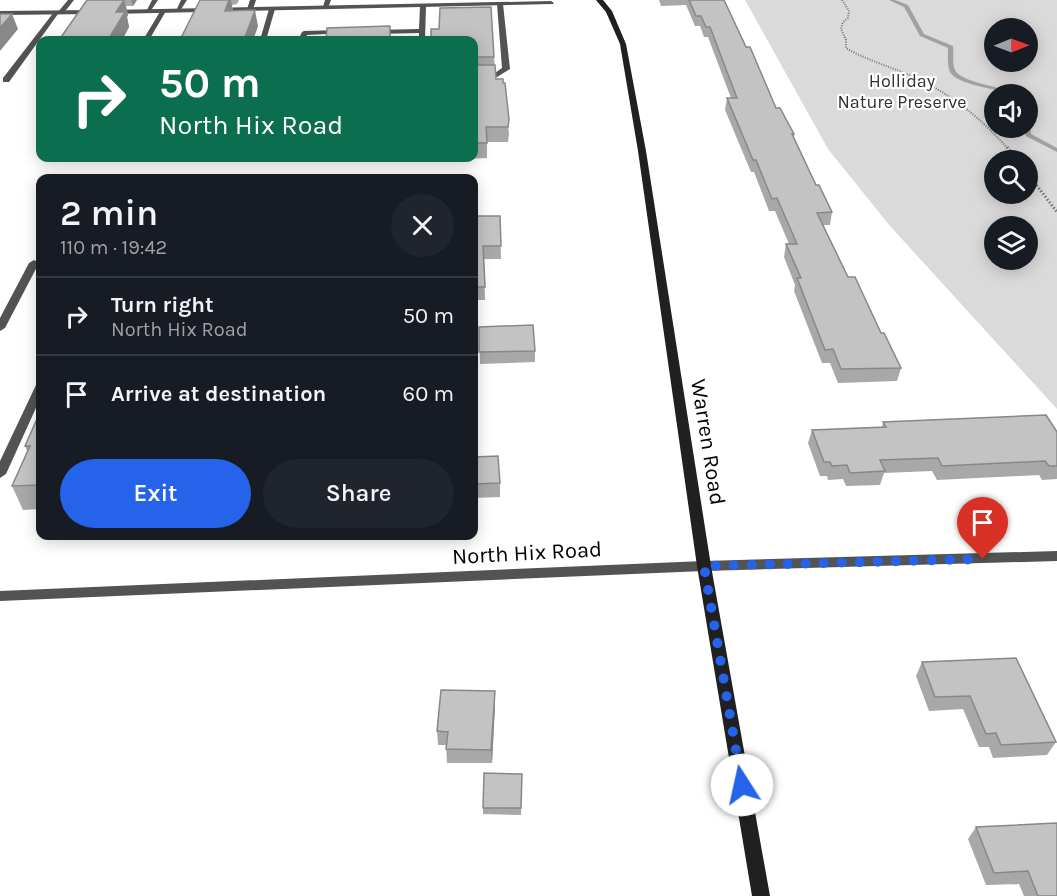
<!DOCTYPE html>
<meta charset="utf-8">
<style>
:root{--surface:#171b24;--page:#20242c;--text:#f1f3f6;--muted:#9ea1a6;--line:#363941;--accent:#2563eb}
body{margin:0;font-family:Karla,sans-serif;background:var(--page);color:var(--text);height:100vh;display:flex;flex-direction:column;font-size:22px;white-space:nowrap}
*{box-sizing:border-box;margin:0}
p{font-size:20px;color:var(--muted)}
.icon{flex:none;width:33px;height:33px;fill:none;stroke:currentColor;stroke-width:2;stroke-linecap:round;stroke-linejoin:round}
.map{position:relative;flex:1;overflow:hidden}
.sheet{position:absolute;left:36px;top:174px;width:442px;height:366px;display:flex;flex-direction:column;background:var(--surface);border-radius:12px;box-shadow:0 3px 15px #0003}
.sheet>*{flex:none}
.hud{position:absolute;left:36px;top:36px;width:442px;height:126px;border-radius:12px;box-shadow:0 3px 15px #0003;background:#0b6e4f;color:#fff;overflow:hidden}
.needle{width:39px;rotate:89deg}
.buttons{position:absolute;left:984px;top:18px;display:grid;gap:12px}
.buttons a{display:grid;place-items:center;width:54px;height:54px;border-radius:50%;background:var(--surface);box-shadow:0 3px 15px #0003;font-size:30px}
.pin{position:absolute;display:grid;place-items:center;width:51px;height:51px;color:#fff;margin:-62px -26px;border-radius:50% 50% 50% 0;rotate:-45deg;box-shadow:0 0 6px #0007}
.pin .icon{rotate:45deg}
.me{position:absolute;width:66px;margin:-33px;rotate:350deg;stroke-linejoin:round;filter:drop-shadow(0 0 4px #0008)}
.turn{display:flex;align-items:center;gap:21px;height:126px;padding:0 24px;font-size:27px}
.turn .icon{width:78px;height:78px;stroke-width:2.5}
.turn b{display:block;font-size:42px;line-height:51px}
.round{display:grid;place-items:center;flex:none;width:63px;height:63px;border-radius:32px;background:var(--page)}
.overview{display:flex;align-items:center;justify-content:space-between;height:102px;padding:0 24px}
h1{font-size:36px;font-weight:600;line-height:45px}
.primary-button{display:flex;gap:12px;margin-top:auto;padding:12px 24px}
.primary-button a{flex:1;height:69px;border-radius:36px;background:var(--accent);color:#fff;font-size:24px;font-weight:600;line-height:69px;text-align:center}
.primary-button a+a{background:var(--page);color:var(--text)}
ul{padding:0;list-style:none}
li{display:flex;align-items:center;gap:18px;height:78px;padding:0 24px;border-top:2px solid var(--line)}
li div{flex:1}
li b{display:block;font-size:22px}
li em{font-style:normal}
.map>svg:first-child{display:block}
.green{fill:#dadada;fill-rule:evenodd}
.lines{fill:none;stroke-linecap:round;stroke-linejoin:round}
.stream{fill:#a1a1a1;fill-rule:evenodd}
.path-far1{stroke:#757575;stroke-width:2;stroke-dasharray:1 1.5;stroke-linecap:butt}
.path{stroke:#757575;stroke-width:3;stroke-dasharray:1.5 2;stroke-linecap:butt}
.service{fill:#535353;fill-rule:evenodd}
.minor{fill:#535353;fill-rule:evenodd}
.tertiary{fill:#535353;fill-rule:evenodd}
.secondary{fill:#202020;fill-rule:evenodd}
.wall{fill:#a8a8a8}
.shaded-wall{fill:#888}
.building{fill:#c3c3c3;stroke:#888;stroke-width:1.5}
.route{stroke:#2563eb;stroke-width:10;stroke-dasharray:0 18}
.labels{text-anchor:middle;dominant-baseline:central;stroke-width:4.5;stroke-linejoin:round;paint-order:stroke}
.far-park-label{font-size:18px;fill:#313131;stroke:#fff}
.street-label{font-size:22px;fill:#000;stroke:#fff}
</style>
<div class="map">
<svg width="1057" height="896" viewBox="0 0 1057 896">
<rect width="100%" height="100%" fill="#fff"/>
<path class="green" d="M745,0H1057V409L890,226L828,149ZM994,28H1028V62H994ZM994,94H1028V128H994ZM994,160H1028V194H994ZM994,226H1028V260H994Z"/>
<g class="lines">
<path class="stream" d="M889,0H895L908,5L924,34L953,46C954,53 952,63 955,70C960,82 1002,87 1014,93L1015,94H1008C995,88 957,85 950,72C947,65 948,55 948,48L920,36L904,7Z
M1028,117L1031,120L1028,122Z
M1028,126L1030,128L1031,134L1057,148V152L1026,136L1024,128Z"/>
<path class="path-far1" d="M842,0L849,11L848,18L843,22L841,29L846,40V48C866,60 889,66 911,76C949,92 981,118 1008,149"/>
<path class="path" d="M1007,147L1017,160
M1028,174L1057,212"/>
<path class="service" d="M68,0H74L63,14H58L9,82H3V78L54,12H58Z
M152,0H158L150,12H146Z
M181,0H187L180,11H176Z
M250,0H256L253,9L250,11L247,9Z
M325,0H331L328,8L323,7Z
M500,2L503,4L510,69L497,77H474V73H495L502,68L497,4Z
M423,4L426,6L425,40H419V33L375,34L372,32L375,30L419,29L420,6Z
M272,7L275,9L266,40H260L269,9Z
M161,10L166,11L149,40H143Z
M343,30L346,32L345,33L307,35L304,40H298L302,32L304,31Z
M34,260L39,263L5,328L0,331V318L29,263Z
M36,385H40V399L6,474L0,478V461Z"/>
<path class="minor" d="M551,1L554,3L553,4L111,14L108,12L111,10Z
M0,11L94,10L97,12L94,14L0,15Z"/>
<path class="tertiary" d="M1057,551V561L704,571L0,601V591L704,561Z"/>
<path class="secondary" d="M596,0H603L612,11L626,44L646,151L711,566L770,896H752L697,566L638,151L620,44L606,12Z"/>
</g>
<path class="wall" d="M87,0H137L133,6H126L128,15L127,17L129,27L122,40H59Z
M200,0H239L237,4L232,5L233,11L258,26L253,40H180Z
M659,0H724L776,108L794,134V137L816,185L832,212L830,225H823L848,277L901,368L897,381L838,383L830,363H822L794,291L795,285L784,257L786,244H789L775,211H769L754,172H751L725,110L727,98H731L708,37H704L700,26H695L686,5L661,6Z
M474,40L494,57L496,79H503L509,134L508,142H487V158L461,159V158H474Z
M474,216H500L501,259H484L485,300H474Z
M479,327L535,351V362L480,364Z
M40,412V509L23,510L12,486L27,451L25,446Z
M883,422L1057,432V479L1042,480L1039,475L937,480L932,471L884,473L880,485L846,486L843,479L828,480L827,476H820L808,443L812,430L882,427Z
M474,457L500,483V497L474,498Z
M922,662L1056,742L1047,755L993,758L989,747H979L963,709L929,711L916,676Z
M495,691V705L492,763H447L446,745H438L437,731Z
M522,774L521,815L483,814V808Z
M976,827L1057,896H1024L1019,884L986,885L968,839Z"/>
<path class="shaded-wall" d="M124,0L128,15L127,17L129,27L122,40H108L116,12Z
M131,0H137L133,6Z
M229,0H231L233,13L225,11Z
M255,10L258,26L253,40H244Z
M12,14L18,29L0,51V28Z
M495,691V705L492,763L491,750Z"/>
<path class="building" d="M87,0H124L116,12H125L108,40H59Z
M200,0H229L225,11L255,10L244,40H180Z
M689,0H724L746,47H750L776,108H780L794,134H792L816,185H819L832,212L817,213L848,277H855L881,333H884L901,368L841,369L833,349L825,350L797,278H801L786,244H797L777,198L772,199L756,160H753L727,98H737L710,27H706L701,16H696Z
M491,7L494,57H474V40H431V29H439L440,8Z
M0,14H12L0,28Z
M390,26V40H326L327,28Z
M474,65H495L496,79H503V83H505L509,119L508,127H486L487,143H474Z
M474,216H500L501,246H483L485,287H474Z
M533,325L535,351L479,352V327Z
M40,412V485L12,486L30,446H25Z
M1046,415L1057,432V466H1049L1045,461L942,466L938,458L880,460L885,471L850,473L847,465L832,466L830,462H824L812,430L886,427L883,422Z
M498,456L500,483L474,484V457Z
M1016,658L1056,742L1001,745L996,733L986,734L970,696L935,697L922,662Z
M441,690L495,691L491,750L446,749L448,732L437,731Z
M484,773L522,774L521,808H483Z
M1057,823V896H1038L1028,871L994,873L976,827Z"/>
<g class="lines">
<path class="route" d="M742,785L704,566L983,559"/>
</g>
<g class="labels">
<g class="far-park-label">
<text x="902" y="81">Holliday<tspan x="902" dy="21">Nature Preserve</tspan></text>
</g>
<g class="street-label">
<text transform="translate(708 442) rotate(81)">Warren Road</text>
<text transform="translate(527 553) rotate(-3)">North Hix Road</text>
</g>
</g>
</svg>
<div class="buttons">
<a><svg class="needle" viewBox="-14 -14 28 28"><path d="M0-13l5 13h-10z" fill="#e53935"/><path d="M0 13l5-13h-10z" fill="#9ea1a6"/></svg></a>
<a><svg class="icon" aria-label="sound" viewBox="0 0 24 24"><path d="M4 9h4l5-4v14l-5-4H4zM17 9q2 3 0 6"/></svg></a>
<a><svg class="icon" aria-label="search" viewBox="0 0 24 24"><circle cx="10" cy="10" r="6"/><path d="M15 15l6 6"/></svg></a>
<a><svg class="icon" aria-label="layers" viewBox="0 0 24 24"><path d="M12 4l9 5-9 5-9-5zM3 14l9 5 9-5"/></svg></a>
</div>
<div class="pin" style="left:983px;top:559px;background:#d93025"><svg class="icon" aria-label="arrive" viewBox="0 0 24 24"><path d="M6 21V4h12l-3 4 3 4H6"/></svg></div>
<svg class="me" style="left:742px;top:785px" viewBox="-20 -20 40 40"><circle r="19" fill="#fff"/><path d="M0-13L10 11 0 6-10 11z" fill="#2563eb"/></svg>
<div class="hud">
<div class="turn"><svg class="icon" aria-label="right" viewBox="0 0 24 24"><path d="M7 20v-9h11M14 6l5 5-5 5"/></svg><div><b>50 m</b>North Hix Road</div></div>
</div>
<section class="sheet">
<div class="overview"><div><h1>2 min</h1><p>110 m · 19:42</p></div><a class="round"><svg class="icon" aria-label="close" viewBox="0 0 24 24"><path d="M6 6l12 12M18 6L6 18"/></svg></a></div>
<ul>
<li><svg class="icon" aria-label="right" viewBox="0 0 24 24"><path d="M7 20v-9h11M14 6l5 5-5 5"/></svg><div><b>Turn right</b><p>North Hix Road</p></div><em>50 m</em></li>
<li><svg class="icon" aria-label="arrive" viewBox="0 0 24 24"><path d="M6 21V4h12l-3 4 3 4H6"/></svg><div><b>Arrive at destination</b></div><em>60 m</em></li>
</ul>
<div class="primary-button"><a>Exit</a><a>Share</a></div>
</section>
</div>
